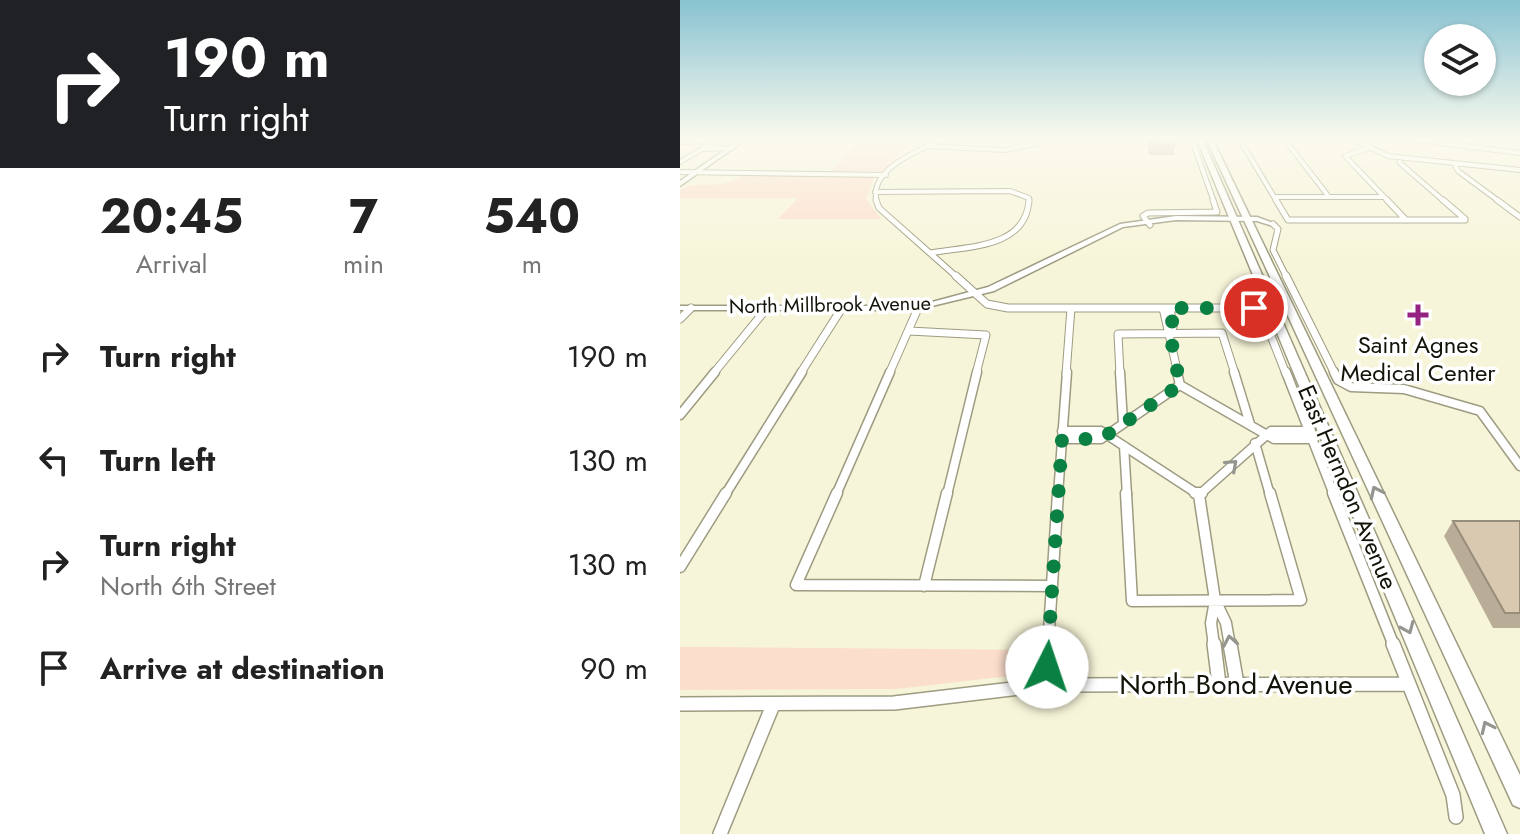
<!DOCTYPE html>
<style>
:root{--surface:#fff;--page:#f6f6f6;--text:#222;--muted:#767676}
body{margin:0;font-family:Jost,sans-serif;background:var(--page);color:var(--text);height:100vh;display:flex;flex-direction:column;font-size:30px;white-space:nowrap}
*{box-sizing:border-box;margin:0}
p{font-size:26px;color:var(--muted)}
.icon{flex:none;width:44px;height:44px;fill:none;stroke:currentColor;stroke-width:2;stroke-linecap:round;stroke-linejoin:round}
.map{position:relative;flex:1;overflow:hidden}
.panel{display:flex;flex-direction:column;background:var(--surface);width:680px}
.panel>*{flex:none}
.top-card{background:#202124;color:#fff;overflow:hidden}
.buttons{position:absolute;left:744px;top:24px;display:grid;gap:16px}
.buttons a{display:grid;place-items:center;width:72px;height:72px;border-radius:50%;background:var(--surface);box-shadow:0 2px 6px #0004;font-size:40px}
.pin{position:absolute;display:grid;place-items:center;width:68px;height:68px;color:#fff;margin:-34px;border:4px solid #fff;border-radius:50%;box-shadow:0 2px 8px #0007}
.me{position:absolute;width:88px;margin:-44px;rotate:4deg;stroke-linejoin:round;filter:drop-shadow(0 0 6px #0008)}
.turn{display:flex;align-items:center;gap:28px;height:168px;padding:0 32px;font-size:36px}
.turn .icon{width:104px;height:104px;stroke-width:2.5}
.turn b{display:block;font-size:56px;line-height:68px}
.eta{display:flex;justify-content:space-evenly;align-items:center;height:136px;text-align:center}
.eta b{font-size:48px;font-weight:700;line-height:56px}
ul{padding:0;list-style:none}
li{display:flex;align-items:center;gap:24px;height:104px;padding:0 32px}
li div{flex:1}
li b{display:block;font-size:30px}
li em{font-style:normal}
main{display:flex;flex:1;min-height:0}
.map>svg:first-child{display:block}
.green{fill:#fcdecc}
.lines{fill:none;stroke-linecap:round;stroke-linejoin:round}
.minor-far5-casing{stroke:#9d9b81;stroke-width:6}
.minor-far4-casing{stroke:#9d9b81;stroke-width:7}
.minor-far3-casing{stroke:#9d9b81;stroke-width:9}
.minor-far2-casing{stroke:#9d9b81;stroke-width:11}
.minor-far1-casing{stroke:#9d9b81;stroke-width:13}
.minor-casing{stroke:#9d9b81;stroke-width:16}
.tertiary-casing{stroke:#9d9b81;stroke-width:3}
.secondary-casing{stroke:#9d9b81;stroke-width:3}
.primary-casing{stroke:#9d9b81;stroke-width:3}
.minor-far5{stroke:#fff;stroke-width:4}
.minor-far4{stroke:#fff;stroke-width:5}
.minor-far3{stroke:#fff;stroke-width:7}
.minor-far2{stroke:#fff;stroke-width:8}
.minor-far1{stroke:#fff;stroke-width:10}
.minor{stroke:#fff;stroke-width:13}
.tertiary{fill:#fff;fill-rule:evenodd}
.secondary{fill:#fff;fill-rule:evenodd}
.primary{fill:#fff;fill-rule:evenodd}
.wall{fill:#baad97}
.building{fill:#d8c9b0;stroke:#978d7b;stroke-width:2}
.oneway{stroke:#959590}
.route{stroke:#0b8043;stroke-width:14;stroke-dasharray:0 25.2}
.poi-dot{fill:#952280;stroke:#fff;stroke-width:3}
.labels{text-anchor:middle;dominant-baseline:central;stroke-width:7;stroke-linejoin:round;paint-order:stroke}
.far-street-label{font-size:20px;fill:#141309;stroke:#fff}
.poi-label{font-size:24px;fill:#141309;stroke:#fff}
.street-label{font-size:24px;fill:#141309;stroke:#fff}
.near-street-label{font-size:28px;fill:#141309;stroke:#fff}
</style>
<main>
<section class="panel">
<div class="top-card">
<div class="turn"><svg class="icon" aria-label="right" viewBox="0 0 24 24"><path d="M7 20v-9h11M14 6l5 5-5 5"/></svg><div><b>190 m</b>Turn right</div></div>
</div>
<div class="eta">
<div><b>20:45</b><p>Arrival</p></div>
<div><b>7</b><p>min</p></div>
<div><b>540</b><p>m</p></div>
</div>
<ul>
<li><svg class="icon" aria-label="right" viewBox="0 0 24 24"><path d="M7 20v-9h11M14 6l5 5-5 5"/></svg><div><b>Turn right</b></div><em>190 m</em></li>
<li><svg class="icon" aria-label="left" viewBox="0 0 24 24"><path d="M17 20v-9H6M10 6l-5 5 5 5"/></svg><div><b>Turn left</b></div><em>130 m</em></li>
<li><svg class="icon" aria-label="right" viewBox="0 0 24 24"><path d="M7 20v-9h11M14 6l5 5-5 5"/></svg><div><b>Turn right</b><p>North 6th Street</p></div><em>130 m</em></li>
<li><svg class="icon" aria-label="arrive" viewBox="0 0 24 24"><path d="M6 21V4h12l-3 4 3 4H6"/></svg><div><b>Arrive at destination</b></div><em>90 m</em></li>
</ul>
</section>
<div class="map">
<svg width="840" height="834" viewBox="0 0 840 834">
<rect width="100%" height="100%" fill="#f7f5d9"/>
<path class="green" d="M181,140H233L202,171L150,172Z
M64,174L194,177L186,199L201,219H98L118,198H0V190C19,177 38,194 64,174Z
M0,647H33L355,650V666L346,674L217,689L0,690Z"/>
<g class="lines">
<defs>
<path id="minor-far5" d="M512,140L534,202
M560,140L597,202
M605,140L649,197
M675,140L708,156L840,170
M737,140L840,153
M0,142L35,141
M248,146L326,150L371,140
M25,149L51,148
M687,149L665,156L709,202
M719,157L720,163L765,202
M0,162L35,141
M774,163L778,171L820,202
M0,172L206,175
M195,192L330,191L349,198V202
M595,197H704
M197,202C187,170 239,150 261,140"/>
<path id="minor-far4" d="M196,200L199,208L278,278
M596,200L608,220H785
M707,200L726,220
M763,200L785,219
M817,200L840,217
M593,224L598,229L593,250L607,278
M470,225L463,216L468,213L537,212L533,200
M250,253C287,246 346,249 349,200"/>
<path id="minor-far3" d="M276,276L307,304L328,308H572L582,313L606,374
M606,276L655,374
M483,308L498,374
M490,308L493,327L490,334
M0,319L11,308
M229,331L306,335L296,374
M33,374L87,308
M120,374L162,308
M209,374L239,306
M386,374L391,308
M440,374L438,334L542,333L555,374"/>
<path id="minor-far2" d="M440,372L443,423
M497,372L500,385
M554,372L570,424
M606,372L654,495
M654,372L658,380L671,387L724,389L800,411L840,466
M0,415L35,372
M382,431H421L519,495
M382,439H421L500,385L594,439H634
M575,443L590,495
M444,446L447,495
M45,495L122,372
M156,495L210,372
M267,495L297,372
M378,495L387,372
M519,495L591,431H631"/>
<path id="minor-far1" d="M157,493L116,585L372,586
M446,493L452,601L621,600L590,493
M515,493H522
M653,493L714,646
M519,495L535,600L546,623L550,646
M0,567L46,493
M244,586L267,493
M368,646L378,493
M534,646L531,623L535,601"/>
<path id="minor" d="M534,644L539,684
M550,644L557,684
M713,644L773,795L776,817
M365,685L368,644
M0,704L214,703L365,685L729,684
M40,834L93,705"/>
<path id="tertiary" d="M496,216L577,217L596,224L593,226L577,221L496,220L443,227L314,291L252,306L210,310H0V306H210L252,302L308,287L440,224Z"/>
<path id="secondary" d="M59,140H65L0,186V181Z"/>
<path id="primary" d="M517,140H523L827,834H805Z
M527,140H533L840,775V808L833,805Z"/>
</defs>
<use href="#minor-far5" class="minor-far5-casing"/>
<use href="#minor-far4" class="minor-far4-casing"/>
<use href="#minor-far3" class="minor-far3-casing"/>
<use href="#minor-far2" class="minor-far2-casing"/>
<use href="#minor-far1" class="minor-far1-casing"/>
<use href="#minor" class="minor-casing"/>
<use href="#tertiary" class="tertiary-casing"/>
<use href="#secondary" class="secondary-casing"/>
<use href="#primary" class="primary-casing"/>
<use href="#minor-far5" class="minor-far5"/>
<use href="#minor-far4" class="minor-far4"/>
<use href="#minor-far3" class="minor-far3"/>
<use href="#minor-far2" class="minor-far2"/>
<use href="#minor-far1" class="minor-far1"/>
<use href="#minor" class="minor"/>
<use href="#tertiary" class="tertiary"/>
<use href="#secondary" class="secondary"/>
<use href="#primary" class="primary"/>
</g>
<path class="wall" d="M467,140H493L495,145L494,155H469Z
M773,521H840V628H813L764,536Z"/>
<path class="building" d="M469,140H493L495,145L470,144Z
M773,521H840V613H825Z"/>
<defs><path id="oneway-chevron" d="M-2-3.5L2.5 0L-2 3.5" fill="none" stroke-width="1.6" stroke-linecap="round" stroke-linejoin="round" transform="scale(2)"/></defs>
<g class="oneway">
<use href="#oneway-chevron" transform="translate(552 465) rotate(-42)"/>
<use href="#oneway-chevron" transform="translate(696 492) rotate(-115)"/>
<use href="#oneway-chevron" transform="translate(728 628) rotate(67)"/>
<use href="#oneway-chevron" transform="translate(550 641) rotate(-100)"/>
<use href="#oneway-chevron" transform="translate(807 727) rotate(-115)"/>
</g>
<linearGradient id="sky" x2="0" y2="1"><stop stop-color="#88c2d1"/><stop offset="0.54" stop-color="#fbfaee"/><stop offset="1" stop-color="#fbfaee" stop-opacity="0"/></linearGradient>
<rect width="840" height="257" fill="url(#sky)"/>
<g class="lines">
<path class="route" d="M367,667L382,439H421L500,385L490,334L493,327L490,308H574"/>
</g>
<path class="poi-dot" d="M734 303h8v8h8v8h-8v8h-8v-8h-8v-8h8z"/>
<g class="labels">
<g class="far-street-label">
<text transform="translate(150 305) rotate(-1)">North Millbrook Avenue</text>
</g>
<g class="poi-label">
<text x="738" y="344">Saint Agnes<tspan x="738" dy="28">Medical Center</tspan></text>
</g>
<g class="street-label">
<text transform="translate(668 487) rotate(67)">East Herndon Avenue</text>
</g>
<g class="near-street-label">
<text x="556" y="684">North Bond Avenue</text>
</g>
</g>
</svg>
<div class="buttons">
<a><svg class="icon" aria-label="layers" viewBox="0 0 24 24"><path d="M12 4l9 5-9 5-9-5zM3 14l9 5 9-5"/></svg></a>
</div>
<div class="pin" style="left:574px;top:308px;background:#d93025"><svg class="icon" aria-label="arrive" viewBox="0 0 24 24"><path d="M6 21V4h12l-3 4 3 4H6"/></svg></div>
<svg class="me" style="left:367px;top:667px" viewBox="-20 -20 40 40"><circle r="19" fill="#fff"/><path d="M0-13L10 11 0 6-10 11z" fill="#0b8043"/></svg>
</div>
</main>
